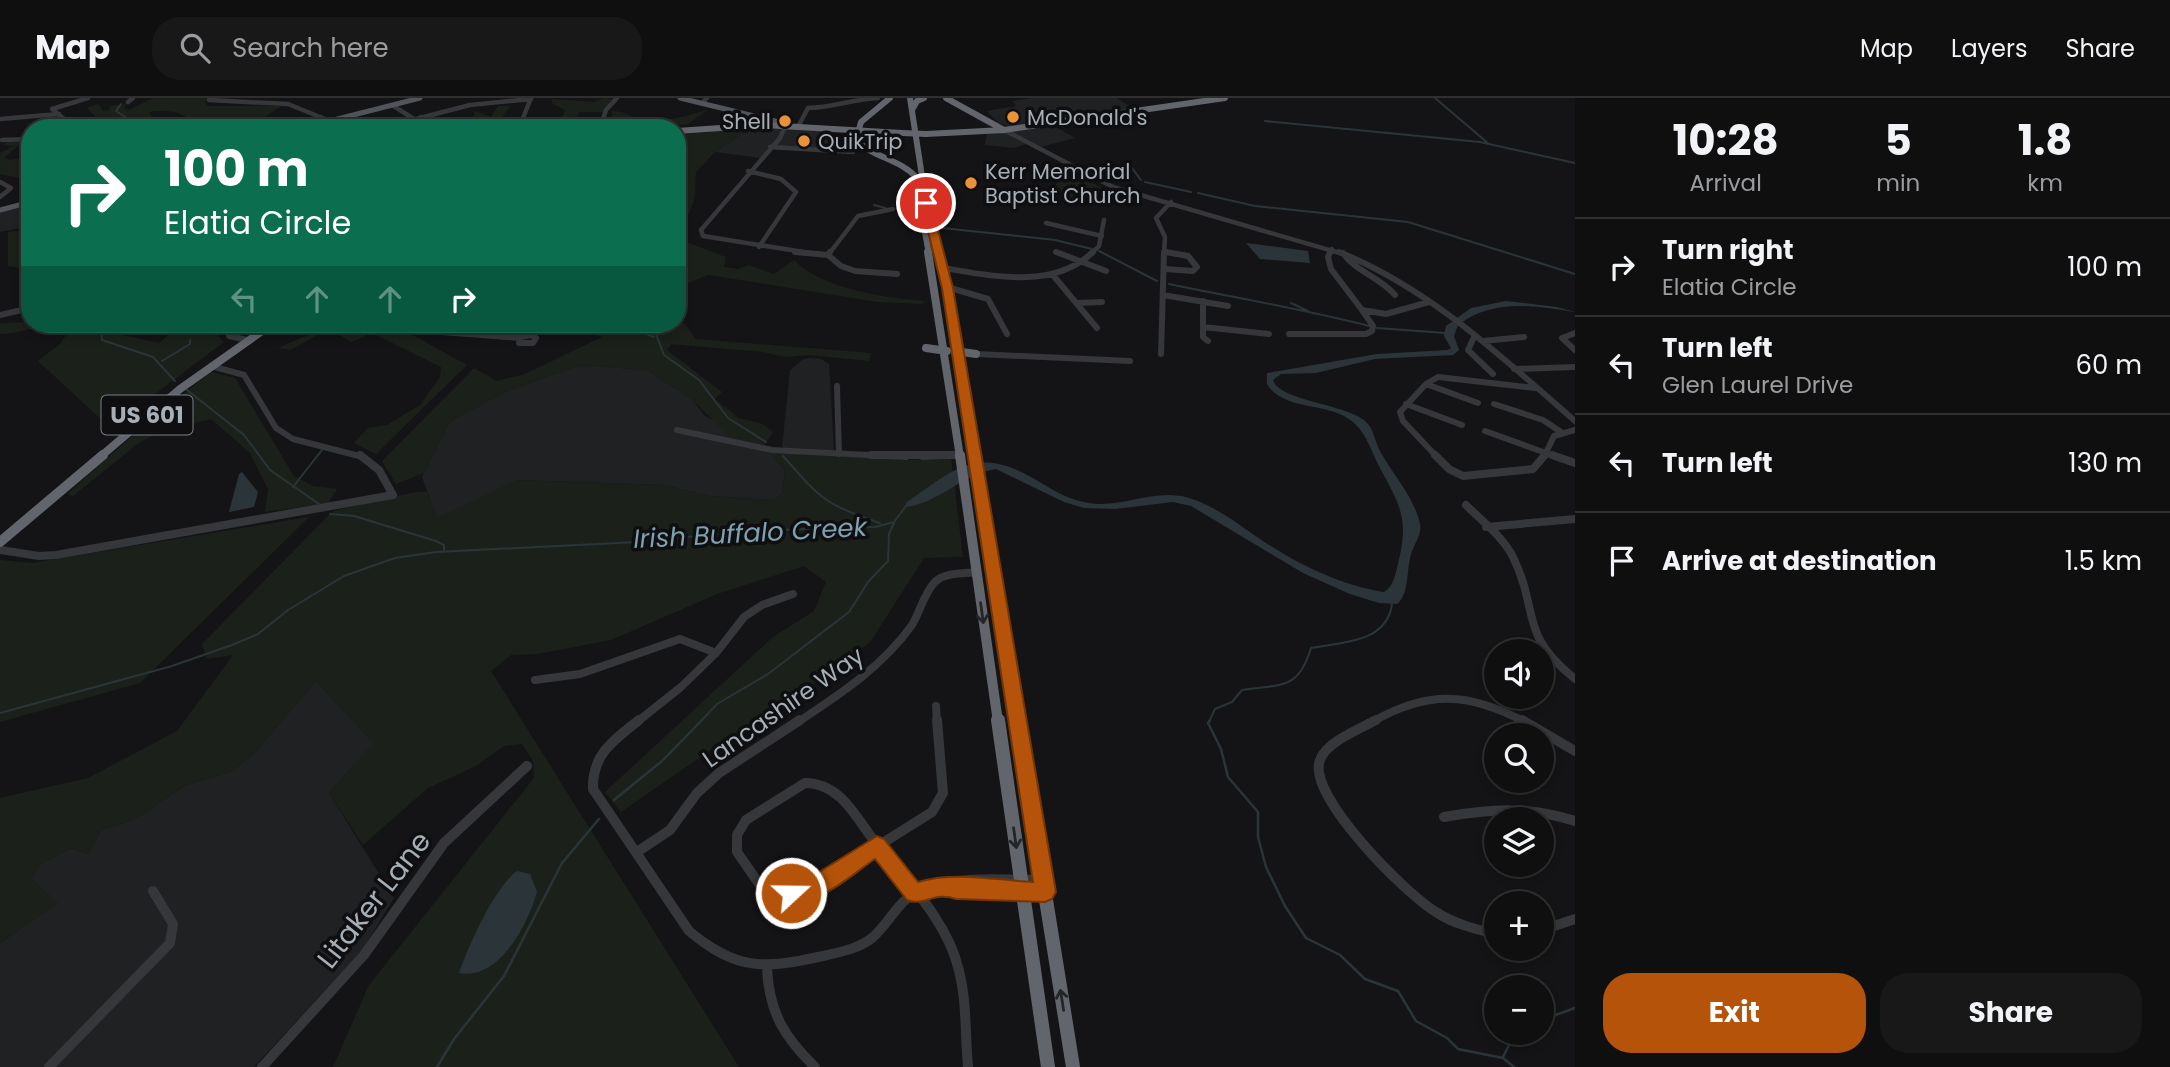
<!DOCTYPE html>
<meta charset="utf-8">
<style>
:root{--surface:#0f0f10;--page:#181819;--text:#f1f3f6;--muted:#9b9c9f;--line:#2f2f30;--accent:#b45309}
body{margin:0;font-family:Poppins,sans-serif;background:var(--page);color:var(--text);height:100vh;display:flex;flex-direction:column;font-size:26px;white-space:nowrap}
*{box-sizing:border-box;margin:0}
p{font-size:23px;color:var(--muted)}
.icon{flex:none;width:38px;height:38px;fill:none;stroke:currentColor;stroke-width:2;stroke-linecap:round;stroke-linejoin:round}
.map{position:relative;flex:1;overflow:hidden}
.drawer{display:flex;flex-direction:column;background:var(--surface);width:595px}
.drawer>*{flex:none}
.hud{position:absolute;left:21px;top:21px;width:665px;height:214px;border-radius:28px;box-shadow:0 4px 10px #0003,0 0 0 2px var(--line);background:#0b6e4f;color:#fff;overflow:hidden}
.tools{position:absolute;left:1484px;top:541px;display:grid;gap:14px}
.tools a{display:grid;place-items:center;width:70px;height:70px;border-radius:50%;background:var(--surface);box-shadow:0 4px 10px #0003,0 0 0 2px var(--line);font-size:35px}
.pin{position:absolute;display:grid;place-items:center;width:60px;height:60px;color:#fff;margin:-30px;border:4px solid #fff;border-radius:50%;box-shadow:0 2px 7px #0007}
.me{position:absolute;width:77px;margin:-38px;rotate:69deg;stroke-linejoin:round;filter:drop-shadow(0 0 5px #0008)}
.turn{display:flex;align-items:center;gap:24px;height:147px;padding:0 28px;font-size:32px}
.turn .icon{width:91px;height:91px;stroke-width:2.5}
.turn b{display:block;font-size:49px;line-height:60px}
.lanes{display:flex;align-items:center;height:66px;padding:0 28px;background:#0003;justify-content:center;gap:35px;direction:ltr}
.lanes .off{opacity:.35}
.eta{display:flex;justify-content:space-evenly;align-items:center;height:119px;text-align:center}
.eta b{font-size:42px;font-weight:700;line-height:49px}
.action{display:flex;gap:14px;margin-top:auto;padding:14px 28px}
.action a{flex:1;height:80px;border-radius:28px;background:var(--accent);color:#fff;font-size:28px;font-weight:700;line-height:80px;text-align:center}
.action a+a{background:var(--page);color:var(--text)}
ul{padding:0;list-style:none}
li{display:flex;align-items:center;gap:21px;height:98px;padding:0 28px;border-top:2px solid var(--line)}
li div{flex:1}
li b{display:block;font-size:26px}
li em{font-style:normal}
header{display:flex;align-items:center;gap:42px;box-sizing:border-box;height:98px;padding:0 35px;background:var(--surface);border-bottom:2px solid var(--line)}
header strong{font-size:33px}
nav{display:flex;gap:38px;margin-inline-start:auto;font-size:24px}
.search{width:490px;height:63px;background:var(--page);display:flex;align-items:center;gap:18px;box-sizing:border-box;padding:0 24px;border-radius:28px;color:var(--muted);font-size:26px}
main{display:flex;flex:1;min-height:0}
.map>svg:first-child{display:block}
.built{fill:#202123}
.green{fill:#1b211a}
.water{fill:#2b3539}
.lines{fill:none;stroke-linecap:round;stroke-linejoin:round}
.stream-far1{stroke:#2b3539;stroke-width:2}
.stream{stroke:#2b3539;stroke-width:2.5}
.minor-far3{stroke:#35373b;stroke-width:4.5}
.minor-far2{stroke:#35373b;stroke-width:6}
.minor-far1{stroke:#35373b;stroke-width:8}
.minor{stroke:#35373b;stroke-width:10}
.major{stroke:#51555a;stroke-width:5}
.highway-far3{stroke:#62666c;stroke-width:6}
.highway-far2{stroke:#62666c;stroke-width:8}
.highway-far1{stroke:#62666c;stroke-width:10}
.highway{stroke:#62666c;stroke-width:14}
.highway-bridge{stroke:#62666c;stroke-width:6}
.oneway{stroke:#242528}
.route{fill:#b45309;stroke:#753606;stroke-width:2}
.poi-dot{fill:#eb9137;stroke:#0f0f11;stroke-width:2.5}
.labels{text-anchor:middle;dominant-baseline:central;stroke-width:7;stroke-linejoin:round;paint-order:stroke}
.far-poi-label{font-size:21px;fill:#a6aeb6;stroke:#0f0f11;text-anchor:start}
.shield{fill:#0f0f11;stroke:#797e84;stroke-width:2}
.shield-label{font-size:23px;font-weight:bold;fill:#a6aeb6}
.street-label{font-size:24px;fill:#a6aeb6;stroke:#0f0f11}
.water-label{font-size:26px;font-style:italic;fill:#7ea1b0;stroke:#0f0f11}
.near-street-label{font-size:28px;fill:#a6aeb6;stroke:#0f0f11}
</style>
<header>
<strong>Map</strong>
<div class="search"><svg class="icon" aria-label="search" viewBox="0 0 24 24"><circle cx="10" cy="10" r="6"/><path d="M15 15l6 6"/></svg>Search here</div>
<nav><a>Map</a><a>Layers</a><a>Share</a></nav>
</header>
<main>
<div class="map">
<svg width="1575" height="969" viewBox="0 0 1575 969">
<rect width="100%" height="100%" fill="#141416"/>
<path class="built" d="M1031,0H1117L1134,11L1010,29L999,25L986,13L1016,8L1012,3Z
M1053,27L1075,40L1037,50L1026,46L1014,50L985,47L987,36Z
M750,30H761L833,33L824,53L772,49L761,60L715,54Z
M30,105V128L0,134V114Z
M809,260L821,261L829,266L834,353L789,352L782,349L790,272L802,262Z
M580,267L647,272L692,301L705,318L764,348L785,372L782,396L774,402L710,398L663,387L517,382L437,421L422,379L450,323L507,293Z
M316,583L374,645L329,695L394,800L363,851L254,969H0V845L57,805L31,780L41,766L71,750L88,756L101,732L135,721L184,688L232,673L254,655Z"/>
<path class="green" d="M153,0H211L205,4L207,8H282L263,20L259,26C235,36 214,16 190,22C181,12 162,12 149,14L157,27L177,30H101L95,27L98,21L87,10L98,6L103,13L109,12L110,8L126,6L124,10L129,12Z
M604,0L613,1L603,14H580L568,30L547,23L561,25L565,12L552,5V1L594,4Z
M498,8H510L498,25L499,30H466L464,26L473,20L475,13L491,19Z
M710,10L687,27L603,29L613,16L611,13C627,12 636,23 649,24C659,24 701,16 710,10Z
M750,30L715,54L696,74C695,82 696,94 694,102C689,119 680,125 686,144L726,159L724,169L738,171L749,167L774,176L794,162C822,191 885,200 925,203L922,206L878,204L709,177L685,186L677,217L696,241L871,255L869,263L810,257L786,259L763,254L671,246L667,252L722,294L715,301L739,320L763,326L773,334L764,348L727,337L692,301L647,272L580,267L507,293L450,323L424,375L396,386L382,363L474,270L497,283L525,276L602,239L567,226H677V37Z
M30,42V47H19L5,59L9,62L26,59L24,64H30V71L26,74L30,76V82L0,76V55L14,48L3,47L10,43Z
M1070,74L1103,90V92L1069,102L1059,94L1056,87L1059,80Z
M30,131V171L8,168V134Z
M30,224L115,226L123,237L159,245L181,226H218V238L224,244L114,327L103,323L38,263L61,245L67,235C45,222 23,236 0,236V225Z
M333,226H393L467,267L376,356L354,345L368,330L387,327L420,307L440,279L441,269L372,235L351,244L329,231L290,252L278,250Z
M211,274L235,280L294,378L313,388L337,391L328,405L265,414L268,391L250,355L211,321L163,333L140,344L73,398L67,396L146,326Z
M769,354L905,362L951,360L963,459L924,460L871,543L836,572L731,638L621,714L605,694L773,539L814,513L826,484L804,468L717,496L611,542L537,556L511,557L491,573L739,969H333L369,887L534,680L533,663L522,646L504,648L476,668L428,690L363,747L329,695L373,645L316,583L254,655L232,673L184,688L135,721L101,732L88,756L71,750L41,766L31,780L57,805L0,845V700L88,680L177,633L233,557L207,561L202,546L333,413L415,394H427L437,420L516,382L663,387L710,398L774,402L782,396L785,372Z
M309,419L140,585L0,624V462L33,465Z"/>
<path class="water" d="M1246,145L1308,153L1310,165L1260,161Z
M1506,203L1557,209L1575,214C1534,208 1494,200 1458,227L1454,238L1459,252L1453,257L1375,261L1316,275L1281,276L1273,282C1278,302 1343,306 1364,322C1375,331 1374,343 1381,355C1394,378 1414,399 1420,426C1422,435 1416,443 1413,451C1405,468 1411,495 1397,506L1379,505L1350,496L1303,475L1191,408L1173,404L1115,411L1084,410L1064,404L996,371C962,376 938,406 905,409L907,404C954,372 975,348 1031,379C1049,389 1063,400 1084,404C1120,413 1152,389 1189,400C1216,408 1239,427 1263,443C1300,467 1340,487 1384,494C1394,488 1395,477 1398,466C1409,421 1401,409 1380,370C1372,355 1367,336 1353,324C1329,303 1284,314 1267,286V275L1377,256L1448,252L1451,250L1444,238L1446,228L1471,210Z
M242,374L258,394L254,409L229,414L239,376Z
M517,773L530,776L537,794C528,826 499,883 459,875C469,847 494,790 517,773Z"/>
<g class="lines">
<path class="stream-far1" d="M1435,0L1489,46
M121,6L116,13L130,22
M1265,23L1480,44L1575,65
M1132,70L1141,82
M1145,84L1191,94
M1198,95L1255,108L1408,124L1575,176
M874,107L885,110
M898,115L914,121
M942,130L1055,142L1092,151
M1099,153L1157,183
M1169,186C1236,200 1303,211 1369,228
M1291,205L1308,213
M101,226L102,242L153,259L175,283
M620,226L654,239
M652,226L664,257L699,282L728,320L766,344
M1377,230L1445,235
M162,263L190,246V242
M187,292L244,337L270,372L319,406
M783,358C821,401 825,407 880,425
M293,389L322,352
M330,416L354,418L436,443L444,447V453
M0,615L172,568L232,547L258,536L288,512L344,478L395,460L436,454L637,444L747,433L875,429L894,424L906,408
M700,624L717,606L768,576L849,514L868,484L888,463L889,436L894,425
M1209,624L1215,611L1232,604L1242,592C1281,586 1298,593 1311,550C1342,544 1387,545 1392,506"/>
<path class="stream" d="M1210,622L1208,625L1221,651L1228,679L1258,714V739L1266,769L1285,808L1306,840L1340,857L1365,881L1398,893L1416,923L1447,940L1458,951L1503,960L1514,969
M614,702L662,663L702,622
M1542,922L1575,910
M1503,959L1510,945L1521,934
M437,969L454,941L504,878L562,765L599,721"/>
<path class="minor-far3" d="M209,2L288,6L330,23
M128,4L133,0
M702,5L707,0
M392,7L414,21
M421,19L436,30
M0,21L59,16
M186,26L201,30
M799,27L808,10C832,10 853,1 878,0
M785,29L780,40L701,132L703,138L816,156
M75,30L52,11L88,0
M381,30L470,7L531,1
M519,30L531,0
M600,30L606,12L617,0
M1004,32L1113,89L1343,156
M2,42L30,41
M770,49L853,54
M748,73L781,81L796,94L759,149
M0,84L11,90L0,99
M1046,125L1102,138
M1056,154L1061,156
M1165,154L1176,156
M829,156L858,118L893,111
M1091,156L1099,148L1104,122
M1164,156L1165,139L1156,120L1171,104
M1330,156L1332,151"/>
<path class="minor-far2" d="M795,154L828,157L841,168L855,173L897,176
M1056,154L1106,173
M1330,154L1328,159L1331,171L1362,212L1386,216L1429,204
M1339,154C1429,190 1503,260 1575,323
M1343,155C1356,174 1380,179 1395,197
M828,157L830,154
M943,170C992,178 1053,192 1093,154
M1164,171L1193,173L1197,169L1188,158L1166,154
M1052,176L1097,230
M947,189L988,201L1007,236
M1163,197L1228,208
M1203,203V239L1208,243
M1078,205L1102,204
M0,217L30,210
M227,226L229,238L247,242
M400,226L429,233L520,240
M1203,229L1269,236
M1575,235L1562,240L1575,252
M1289,236H1366L1372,233L1373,228L1362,212
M531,237L536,240L533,245H519L521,239Z
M1475,237L1468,252L1493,276
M1483,243L1524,239
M976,256L1130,263
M1161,256L1164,154
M211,268L244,277L276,330L293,341L363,359
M1514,271L1575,269
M1426,286L1478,305
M837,288L839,356
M1406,306L1462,327
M1494,306L1543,322L1561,334
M677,332L772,352L906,359
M1485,333L1557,359
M923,359L959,357
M1437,359L1403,323L1400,314L1426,286L1438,279L1535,290
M1544,359L1554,338L1575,332"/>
<path class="minor-far1" d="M871,357H959
M1435,357L1449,371L1463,378L1533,371L1545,357
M1552,357L1575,365
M1466,407C1482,423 1503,439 1513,459C1540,515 1518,535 1575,581
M1486,429L1575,421
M0,452L39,458L56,457L393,397L379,372L360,357
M535,582L580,576L680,541L716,555
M936,608L937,624
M637,624L681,589L716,555L744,519L762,507L793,496
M798,624C840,596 882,569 912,527C920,514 924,495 935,484C944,474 964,476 976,474
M1372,624C1428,592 1468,594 1525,624"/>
<path class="minor" d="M639,622C614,642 592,656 593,691L689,833C737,873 764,871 823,858C840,854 858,851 872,840C890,825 898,801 921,792C959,777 1003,782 1043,782
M1376,622C1360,631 1326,644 1320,662C1306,697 1406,796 1436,814C1454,826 1475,831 1496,836
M1522,622L1575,653
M805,685C842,685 857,722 878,748L807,793L774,795L762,790L737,754V737L746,722Z
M1444,719C1490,711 1530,708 1575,723
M878,748C909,785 948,824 959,873C967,904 965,937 968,969
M878,748L932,714L943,695L937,622
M637,754L670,732L697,695L719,675L800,622
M943,786L956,791L1045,794
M1542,832L1575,821
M767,870C769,914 784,939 815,969
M49,969L170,845L173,826L153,793
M262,969L364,857L444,745L527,668"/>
<path class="major" d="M680,0L787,26L785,29L770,23
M302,30L420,0
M0,112L30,104"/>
<path class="highway-far3" d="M890,0L861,24L856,42C874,60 900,61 917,80
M910,0L929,124L938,156
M946,0L1004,32
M912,12L917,3L924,0
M677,33L764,27L902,35
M926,36L1004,32L1225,0
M923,124L929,156"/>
<path class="highway-far2" d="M928,154L960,359
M938,154L945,179L975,359
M926,250L947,253
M955,253L976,256
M100,359L180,291L272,226"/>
<path class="highway-far1" d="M960,357L998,624
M975,357L1018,624
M0,444L103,357"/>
<path class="highway" d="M998,622L1048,969
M1017,622L1073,969"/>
<path class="highway-bridge" d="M902,35L926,36"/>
</g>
<defs><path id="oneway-shaft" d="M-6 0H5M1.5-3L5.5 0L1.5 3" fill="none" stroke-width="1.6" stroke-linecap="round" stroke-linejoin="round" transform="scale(1.75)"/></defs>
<g class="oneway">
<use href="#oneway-shaft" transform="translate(982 515) rotate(82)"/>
<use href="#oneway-shaft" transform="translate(1015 740) rotate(82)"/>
<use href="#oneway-shaft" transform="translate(1062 902) rotate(-99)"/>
</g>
<path class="route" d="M926,102L931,105L953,190L1056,794L1052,801L1045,804L956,801C934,793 924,809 907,802L875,761C852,776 813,814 783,802L780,795L783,788L803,784L877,738L884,741L918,784C953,773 996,782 1033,784L942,190L921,105Z"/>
<g class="poi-dot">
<circle cx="1013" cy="19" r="7"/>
<circle cx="785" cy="23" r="7"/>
<circle cx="804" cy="43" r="7"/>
<circle cx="971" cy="85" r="7"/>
</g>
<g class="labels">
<g class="far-poi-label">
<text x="1027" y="19">McDonald's</text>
<text x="771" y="23" text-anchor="end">Shell</text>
<text x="818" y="43">QuikTrip</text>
<text x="985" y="73">Kerr Memorial<tspan x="985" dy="24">Baptist Church</tspan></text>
</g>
<rect class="shield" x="101.5" y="297.5" width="91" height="39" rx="5"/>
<g class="shield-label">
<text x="147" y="317">US 601</text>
</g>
<g class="street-label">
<text transform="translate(783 609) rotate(-35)">Lancashire Way</text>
</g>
<g class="water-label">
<text transform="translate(750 435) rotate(-3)">Irish Buffalo Creek</text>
</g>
<g class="near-street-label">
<text transform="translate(374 802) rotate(-52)">Litaker Lane</text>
</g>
</g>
</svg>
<div class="tools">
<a><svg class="icon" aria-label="sound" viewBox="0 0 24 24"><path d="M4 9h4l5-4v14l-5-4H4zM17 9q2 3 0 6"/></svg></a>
<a><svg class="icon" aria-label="search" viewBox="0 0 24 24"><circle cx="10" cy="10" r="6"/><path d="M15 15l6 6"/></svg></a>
<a><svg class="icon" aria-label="layers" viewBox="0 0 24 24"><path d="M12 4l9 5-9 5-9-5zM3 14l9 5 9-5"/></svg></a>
<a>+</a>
<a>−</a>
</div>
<div class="pin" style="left:926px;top:105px;background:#d93025"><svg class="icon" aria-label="arrive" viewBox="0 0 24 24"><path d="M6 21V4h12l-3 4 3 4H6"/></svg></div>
<svg class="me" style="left:791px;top:795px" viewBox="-20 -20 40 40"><circle r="17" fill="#b45309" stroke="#fff" stroke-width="3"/><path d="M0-11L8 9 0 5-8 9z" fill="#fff"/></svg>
<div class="hud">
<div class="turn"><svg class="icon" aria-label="right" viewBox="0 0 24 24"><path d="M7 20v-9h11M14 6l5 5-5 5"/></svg><div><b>100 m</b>Elatia Circle</div></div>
<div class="lanes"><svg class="icon off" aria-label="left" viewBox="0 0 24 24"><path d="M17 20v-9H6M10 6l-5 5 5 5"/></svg><svg class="icon off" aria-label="ahead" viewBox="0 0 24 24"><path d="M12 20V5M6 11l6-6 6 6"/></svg><svg class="icon off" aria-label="ahead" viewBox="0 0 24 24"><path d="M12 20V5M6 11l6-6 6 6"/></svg><svg class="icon" aria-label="right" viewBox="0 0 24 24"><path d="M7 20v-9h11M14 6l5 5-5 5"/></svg></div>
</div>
</div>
<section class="drawer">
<div class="eta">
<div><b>10:28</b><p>Arrival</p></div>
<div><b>5</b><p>min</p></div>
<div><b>1.8</b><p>km</p></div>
</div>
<ul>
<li><svg class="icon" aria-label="right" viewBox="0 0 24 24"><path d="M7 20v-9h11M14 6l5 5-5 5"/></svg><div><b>Turn right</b><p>Elatia Circle</p></div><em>100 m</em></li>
<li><svg class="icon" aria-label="left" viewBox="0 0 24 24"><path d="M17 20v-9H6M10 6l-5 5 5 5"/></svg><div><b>Turn left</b><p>Glen Laurel Drive</p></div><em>60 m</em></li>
<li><svg class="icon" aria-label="left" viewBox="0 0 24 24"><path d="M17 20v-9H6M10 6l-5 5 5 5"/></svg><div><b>Turn left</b></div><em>130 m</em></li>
<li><svg class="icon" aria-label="arrive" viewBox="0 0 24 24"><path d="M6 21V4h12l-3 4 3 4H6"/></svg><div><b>Arrive at destination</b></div><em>1.5 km</em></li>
</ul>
<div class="action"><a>Exit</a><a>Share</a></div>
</section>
</main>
